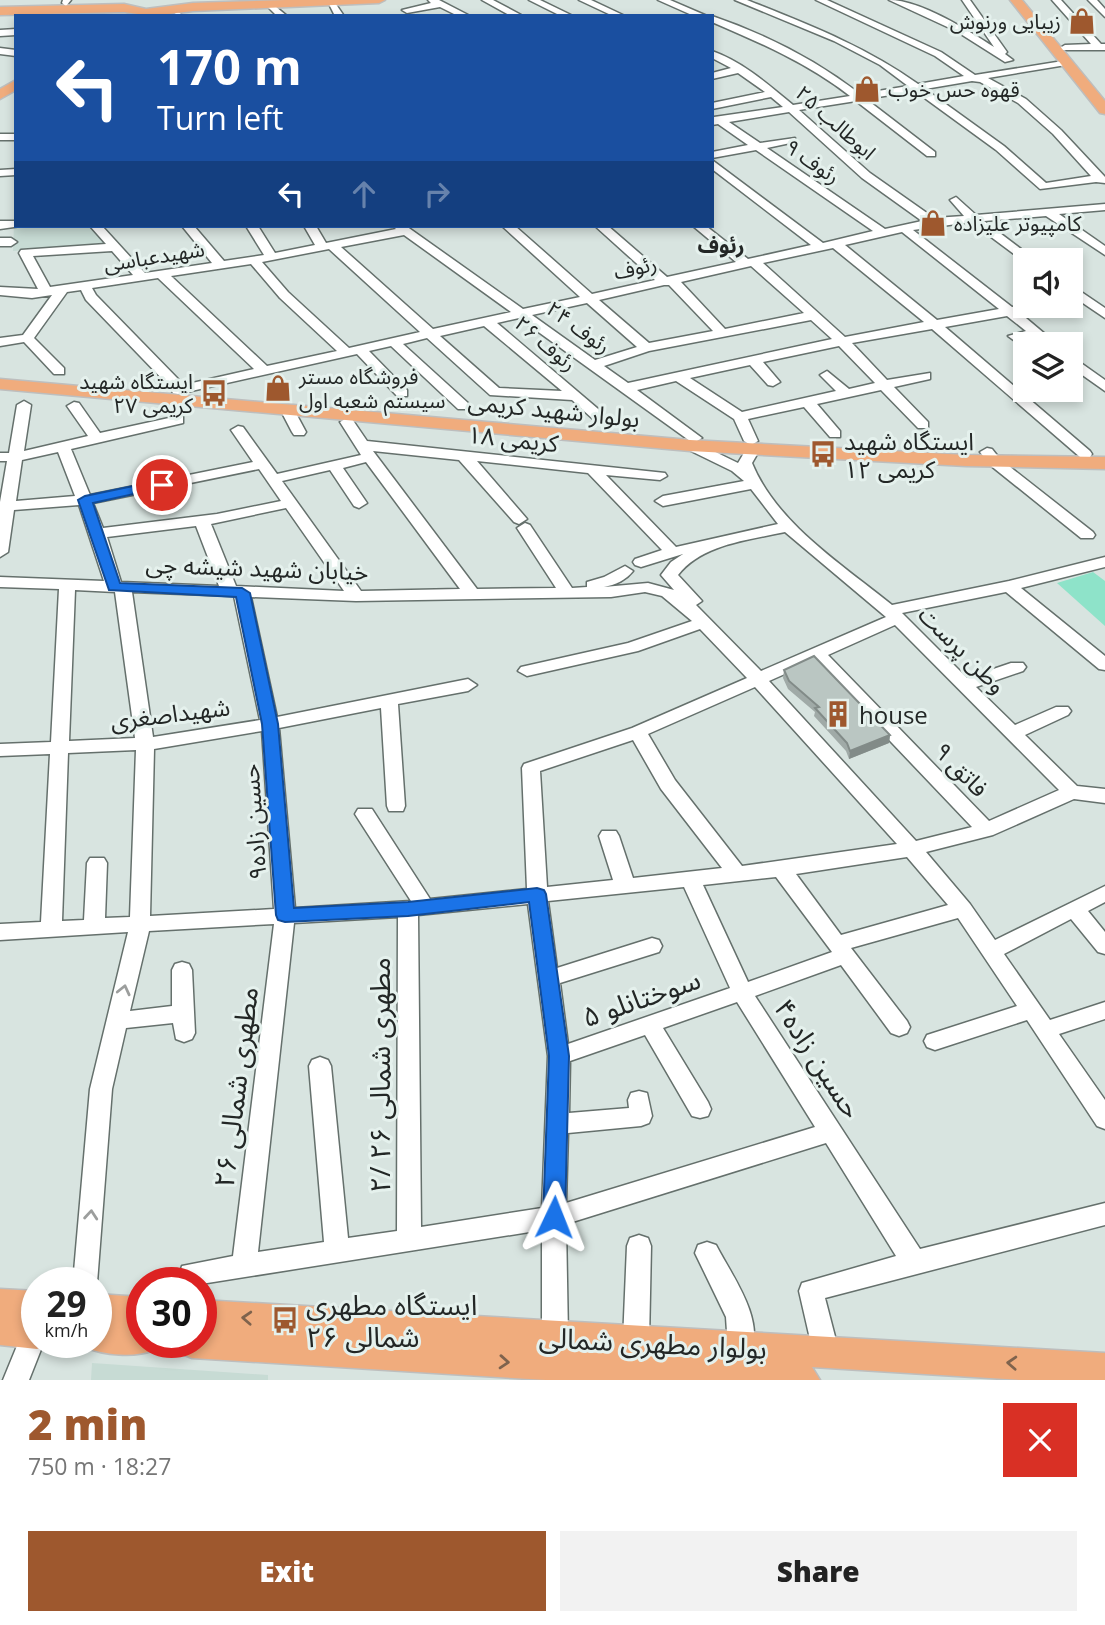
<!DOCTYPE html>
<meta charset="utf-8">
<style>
:root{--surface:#fff;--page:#f2f2f2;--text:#222;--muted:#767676;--accent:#9e582e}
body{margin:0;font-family:"Open Sans","Noto Sans Arabic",sans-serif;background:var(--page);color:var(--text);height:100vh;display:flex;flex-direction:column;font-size:26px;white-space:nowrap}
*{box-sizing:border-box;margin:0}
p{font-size:23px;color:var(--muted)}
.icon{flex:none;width:38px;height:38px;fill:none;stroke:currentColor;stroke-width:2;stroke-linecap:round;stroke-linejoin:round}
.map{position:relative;height:1380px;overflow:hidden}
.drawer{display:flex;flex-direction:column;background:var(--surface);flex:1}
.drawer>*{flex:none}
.banner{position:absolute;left:14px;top:14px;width:700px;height:214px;border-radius:0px;box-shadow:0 4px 10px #0003;background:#1a4fa0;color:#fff;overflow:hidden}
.buttons{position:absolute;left:1013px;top:248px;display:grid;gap:14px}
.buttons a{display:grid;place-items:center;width:70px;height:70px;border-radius:0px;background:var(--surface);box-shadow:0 4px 10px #0003;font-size:35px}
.speed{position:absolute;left:21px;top:1267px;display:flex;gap:14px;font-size:35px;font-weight:700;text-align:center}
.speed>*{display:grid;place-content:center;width:91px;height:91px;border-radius:50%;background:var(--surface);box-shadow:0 4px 10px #0003;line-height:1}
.speed small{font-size:18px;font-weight:400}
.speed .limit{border:10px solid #d22;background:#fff;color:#111}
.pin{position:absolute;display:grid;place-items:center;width:60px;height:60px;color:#fff;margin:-30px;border:4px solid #fff;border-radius:50%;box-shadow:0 2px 7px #0007}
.me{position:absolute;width:77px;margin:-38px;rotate:2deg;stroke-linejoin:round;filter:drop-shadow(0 0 5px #0008)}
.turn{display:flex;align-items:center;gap:24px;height:147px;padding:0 28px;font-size:32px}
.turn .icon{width:91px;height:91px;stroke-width:2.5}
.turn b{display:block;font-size:49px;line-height:60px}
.lanes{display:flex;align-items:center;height:66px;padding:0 28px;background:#0003;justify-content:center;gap:35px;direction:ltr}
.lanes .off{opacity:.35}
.round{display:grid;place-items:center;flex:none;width:74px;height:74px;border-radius:0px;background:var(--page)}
.head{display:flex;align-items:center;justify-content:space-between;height:119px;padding:0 28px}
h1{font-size:42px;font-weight:800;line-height:52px;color:var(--accent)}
.action{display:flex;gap:14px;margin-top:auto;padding:14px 28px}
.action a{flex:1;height:80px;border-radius:0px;background:var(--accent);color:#fff;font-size:28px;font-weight:800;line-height:80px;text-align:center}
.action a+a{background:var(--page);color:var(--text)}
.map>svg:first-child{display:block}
.built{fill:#c7dbd4}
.green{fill:#8ee3c9}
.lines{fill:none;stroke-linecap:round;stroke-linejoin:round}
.minor-casing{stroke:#65706c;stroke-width:3}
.major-casing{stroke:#bdbebe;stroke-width:3}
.minor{fill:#fff;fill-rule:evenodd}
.major{fill:#f0ac7d;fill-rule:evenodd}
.wall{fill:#a0aaa7}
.shaded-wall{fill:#828b88}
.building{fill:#bac6c2;stroke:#828b88;stroke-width:2}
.oneway{stroke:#9c9e9d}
.oneway2{stroke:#7f634d}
.route{fill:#1a73e8;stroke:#114b97;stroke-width:2}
.labels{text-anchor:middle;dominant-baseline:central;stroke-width:6;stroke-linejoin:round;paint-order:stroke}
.far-poi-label{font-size:21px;fill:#232726;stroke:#e5f1ed;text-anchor:start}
.far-street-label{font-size:21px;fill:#232726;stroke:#e5f1ed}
.far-neighbourhood-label{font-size:21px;font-weight:bold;fill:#232726;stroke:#e5f1ed}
.street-label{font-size:24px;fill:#232726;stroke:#e5f1ed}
.poi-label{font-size:24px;fill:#232726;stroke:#e5f1ed;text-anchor:start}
.near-street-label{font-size:28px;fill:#232726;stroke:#e5f1ed}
.near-poi-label{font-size:28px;fill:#232726;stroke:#e5f1ed;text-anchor:start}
</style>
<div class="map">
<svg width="1105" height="1380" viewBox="0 0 1105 1380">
<rect width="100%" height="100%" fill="#d8e4e0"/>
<path class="built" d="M14,225L90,226L107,245L13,251Z
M92,1363L268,1375V1380H91Z"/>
<path class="green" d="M1093,572L1105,581V626L1057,583Z"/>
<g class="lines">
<defs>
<path id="minor" d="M63,0H71L66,6L62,3Z
M327,0H333L344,16H335Z
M428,0H439L470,16H458L440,7L407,13L402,10L431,3Z
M482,0H493L523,16H511Z
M529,0H540L573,16H561Z
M579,0H591L625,16H613Z
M658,0H670L707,16H694Z
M735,0H747C807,24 865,46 918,84L964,76L935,56L816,0H827L941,52L975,75L1069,60L1071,62L1066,65L988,78L1026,99L1061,130L1105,177V183L1096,182L1040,189L996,150L915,91L866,99L935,152V156H927L856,101L799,110L870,173L934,218L964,216L950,200L956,197L976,215L1105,204V210L1059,214L1105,246V255L1046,216L984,221L1037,261L1026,263L971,222L913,230L1012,307L1026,305L1045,306L1020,313L1058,345H1043L1034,337L1026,338L1032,345H1026V349L1008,336L1026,331L1007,316L945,327L1090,451L1092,454L1090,457H1080L932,329L852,343L887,380L930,373V379L894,387L928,422V428H918L881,390L817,404L840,431V437H830L804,407L748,419L758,441L751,445L744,441L734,419L676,381L637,390L702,438L695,442L690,441L519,318L497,323L604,414V420H594L572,400L490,395L427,338L403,344L468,403V409H458L391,346L369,351L407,390V396H397L357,354L178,394L173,393L171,390L174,387L169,386L86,300L81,290L67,292L34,338L64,368V374H54L24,342L0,346V338L23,335L52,295L32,298L0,295V287L38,289L19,253L21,250L106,244L90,226H102L145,273L212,263L182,226H194L224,261L264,255L246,226H258L275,253L315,245L304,226H316L326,243L396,229L393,226H406L523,309L580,297L502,226H515L592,294L655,280L595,226H608L667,277L736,262L693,226H706L748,259L811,245L712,169V160L823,243L873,231L756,150L712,158V152L748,145L718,124L712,125L714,117L783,107L771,97L712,109V103L765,92L738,73L712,79V73L731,68L712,58V51C743,62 769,85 793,105L850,96C807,63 761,43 712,22V16C765,34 816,60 860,94L908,86L880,65L834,41ZM972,81L980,82L1018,103L1053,134L1091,176L1046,183L1004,146L925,89ZM789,112L862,178L922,221L885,229L767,148L795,142V138L760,143L729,122ZM902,232L999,309L937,320L845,245ZM404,235L511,312L433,329L341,247ZM833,248L924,322L845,337L763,263ZM329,249L420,332L349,348L288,292L262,262ZM112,251L133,275L50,287L33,256ZM251,264L280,298L337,351L267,366L171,276ZM751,266L804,313L725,329L681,282ZM158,278L254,369L179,386V380L96,295L92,288ZM664,285H669L713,331L649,343L599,300ZM587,303L637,347L595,360L532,315ZM811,320L832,339L628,383L604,366L649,351ZM484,326L562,391L499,388L440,336ZM839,346L875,383L849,389L827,371L820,375L836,391L742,412L690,378L750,365L768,385L773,386L780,382L763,362Z
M889,0C921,0 967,30 994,47L962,0H970L1007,52L1005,54L1013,60L1005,62L956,31Z
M1052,0H1061L1101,44H1105V50H1062L1060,48L1065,45L1091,44Z
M1088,0H1097L1105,9V17Z
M270,2L287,16H277L266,5Z
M177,12L180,13L182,16H172Z
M16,29V35L0,36V30Z
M0,48L16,50V56L0,54Z
M0,134H16V140H0Z
M16,169V175L0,176V170Z
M0,221H16V226H21L0,229Z
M0,238H11L17,242L11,246H0Z
M1071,285L1105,308V318L1071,295Z
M1071,356L1105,380V391L1071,367Z
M24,401L31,405L24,451L88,436L67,406L74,402L79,403L100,433L178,416L183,417V423L71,449L90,495L253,462L231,430L238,426L243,427L277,474L361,455L340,422L347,418L352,419L367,441L665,473L667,476L660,480L606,475L676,547L778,524L751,489L663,506L655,501L663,496L744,481L732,471L691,451L689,448L691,445H701L738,463L747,448H757L759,451L752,463C777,524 843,565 892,605L1009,581L1105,557V567L1021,588L1105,656V670L1099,669L1006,592L902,613L967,678L1011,663H1023L1026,667L1023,671L976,687L1015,725L1056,707H1068L1071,711L1068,715L1025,735L1077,786L1105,789V803L1074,799L993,835L926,852L970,904L995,940L1105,886V902L1088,911L1105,932V954L1098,952L1071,919L1004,954L1050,1020L1105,1002V1019L1059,1034L1105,1100V1129L1097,1126L1027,1020L935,1050L927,1047L924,1041L927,1035L1017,1006L958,918L851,948L907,1021L910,1027L907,1033L899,1036L891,1033L841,965L755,996L920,1249L1105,1203V1225L825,1298L839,1352L835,1361L826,1364L817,1361L813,1352L799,1291L802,1283L896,1256L826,1143L566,1224L568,1336L564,1344L555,1348L546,1344L542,1336V1230L201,1284L177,1283L182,1266L233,1256L274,924L149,931L130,1011L172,1006V970L175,964L182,962L189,964L192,970L195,1033L192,1039L184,1042L176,1039L173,1023L126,1028L112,1089L97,1283L96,1286V1283H73L90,1089L128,932L0,940V924L41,922L50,754L0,756V744L51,742L59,589L0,587V577L104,581L79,505L14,510L8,552L0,557V502L7,461H0V453H9L17,405ZM373,451L459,460L514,522L519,524L527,519L477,461L588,473L662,550L635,559L633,562L635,565L641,567L683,554L671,562L661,575L674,590L648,583L604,587C615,585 626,580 633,571L625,566L604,577L587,582V587L572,588L530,525L525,523L517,528L556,588L477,589ZM58,452L75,496L16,501L22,460ZM366,462L460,589L361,591L282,481L330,470L354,506L359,508L367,503L343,468ZM259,469L281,501L217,514L103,528L93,503ZM286,508L344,591L236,586L211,524ZM196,526L219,586L121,582L107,537ZM785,532L886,617L761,671L696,605L702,601L678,575C702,544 749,540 785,532ZM75,590L115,592L135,738L69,741ZM132,592L234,596L260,720L153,737ZM645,592L662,596L692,621L628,643L521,667L518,671L527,676L638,651L700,629L747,678L632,728L524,764L522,768L527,889L430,899L372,809H358L355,814L411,901L295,908L279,728L381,708L387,806L389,811H403L405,806L398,704L468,691L477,685L468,679L277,717L251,597L356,601L611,597ZM895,625L1059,790L989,821L828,655ZM814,661L972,827L916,841L769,681ZM755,687L897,844L742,866L675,780L648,734ZM262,731L274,909L150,916L154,749ZM633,740L661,789L722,868L633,878L619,836L616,831H602L599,836L613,880L547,887L540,771ZM136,750L130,917L105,918L107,863L104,858H90L87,863L84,920L62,921L68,753ZM907,857L948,905L841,935L796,874ZM776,877L832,952L748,982L703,885ZM684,887L730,988L568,1044L560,983L659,952L662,946L659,940L652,938L557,968L548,901ZM528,904L548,1056L542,1208L421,1227L418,915ZM398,917L397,1231L348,1238L331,1066L328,1060L320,1057L312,1060L309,1066L324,1242L258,1252L294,923ZM737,1002L815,1127L566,1203L568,1133L641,1126L649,1123L652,1116L647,1093L639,1091L631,1093L628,1100L629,1108L569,1113L570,1061L645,1035L692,1116L700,1118L708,1116L711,1109L708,1102L663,1028Z
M287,405L292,406L306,432L304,435H294L292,432L280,409Z
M987,448L992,449L1000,459L1093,532L1095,535L1093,538H1081L990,465L980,452Z
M639,1235L648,1238L651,1246L649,1341L645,1350L636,1353L627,1350L623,1341L627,1246L630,1238Z
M707,1242L716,1245C732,1276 766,1320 750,1356L741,1359L732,1356L728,1347L726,1317L695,1253L698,1245Z
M35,1320L37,1342H44L29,1380H3L26,1324Z"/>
<path id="major" d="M286,0H385L379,3L193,11L152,16L124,12L0,15V7L124,4L146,9L193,3Z
M1010,0H1022L1105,101V114L1100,113Z
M16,80V90L0,99V89Z
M0,379L690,440L966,455L1105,457V469L966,466L690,451L0,389Z
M0,1289L37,1291V1342L49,1344L37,1349L0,1345Z
M96,1294L142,1297V1342H157L154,1350C134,1358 104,1355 84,1347L82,1342H96Z
M201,1300L1105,1353V1380H1021L812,1367L820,1380H546L192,1358L180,1353L175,1342H201Z"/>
</defs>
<use href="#minor" class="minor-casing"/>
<use href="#major" class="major-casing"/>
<use href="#minor" class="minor"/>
<use href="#major" class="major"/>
</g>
<path class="wall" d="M784,670L890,735L889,743L849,759L846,751L814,716L815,712L788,689L783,678Z"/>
<path class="shaded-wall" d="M890,735L889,743L849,759L850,751Z"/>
<path class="building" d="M814,656L890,735L850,751L847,743L815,708L819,707L789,681L784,670Z"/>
<defs><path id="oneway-chevron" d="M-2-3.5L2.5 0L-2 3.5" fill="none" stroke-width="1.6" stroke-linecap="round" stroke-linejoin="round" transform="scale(1.75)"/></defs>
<g class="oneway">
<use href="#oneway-chevron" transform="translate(124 990) rotate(-77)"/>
<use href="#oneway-chevron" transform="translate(91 1215) rotate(-85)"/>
</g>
<g class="oneway2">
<use href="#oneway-chevron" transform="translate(247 1318) rotate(-177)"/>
<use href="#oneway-chevron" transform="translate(504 1362) rotate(4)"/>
<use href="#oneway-chevron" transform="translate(1012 1363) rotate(-177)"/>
</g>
<path class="route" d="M162,480L166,482V487L93,503L120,583L242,588L250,593L278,724L294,908L408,902L537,888L544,890L546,894L569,1056L565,1217L562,1224L554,1227L546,1224L543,1217L549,1056L529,902L408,916L285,922L278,920L276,915L262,724L236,597L109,590L78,500L85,496Z"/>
<defs>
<symbol id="shop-bare" viewBox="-9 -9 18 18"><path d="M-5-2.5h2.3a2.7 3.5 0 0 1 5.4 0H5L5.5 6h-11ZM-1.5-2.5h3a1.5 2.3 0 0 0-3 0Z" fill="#9e582e" stroke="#e5f1ed" stroke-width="2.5" paint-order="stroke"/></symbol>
<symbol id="bus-bare" viewBox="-9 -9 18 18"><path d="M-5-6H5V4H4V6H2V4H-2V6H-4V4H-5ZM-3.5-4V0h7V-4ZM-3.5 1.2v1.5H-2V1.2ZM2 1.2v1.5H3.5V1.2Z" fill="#9e582e" stroke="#e5f1ed" stroke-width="2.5" paint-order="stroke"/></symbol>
<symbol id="building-bare" viewBox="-9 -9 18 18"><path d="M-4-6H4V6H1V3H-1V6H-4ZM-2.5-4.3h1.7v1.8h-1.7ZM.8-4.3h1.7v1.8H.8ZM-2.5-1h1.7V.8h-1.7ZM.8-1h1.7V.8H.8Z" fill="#9e582e" stroke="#e5f1ed" stroke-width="2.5" paint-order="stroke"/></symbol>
</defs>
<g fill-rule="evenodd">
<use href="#shop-bare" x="1063" y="2" width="38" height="38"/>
<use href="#shop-bare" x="848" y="70" width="38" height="38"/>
<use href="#shop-bare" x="914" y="204" width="38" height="38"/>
<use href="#shop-bare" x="259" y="369" width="38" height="38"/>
<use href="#bus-bare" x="195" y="374" width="38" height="38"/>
<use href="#bus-bare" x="804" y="435" width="38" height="38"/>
<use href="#building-bare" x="819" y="695" width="38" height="38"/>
<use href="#bus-bare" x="266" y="1301" width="38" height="38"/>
</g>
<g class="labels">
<g class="far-poi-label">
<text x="1061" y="21" text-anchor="end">زیبایی ورنوش</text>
<text x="888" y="89">قهوه حس خوب</text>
<text x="954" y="223">کامپیوتر علیزاده</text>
<text x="299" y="376">فروشگاه مستر<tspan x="299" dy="24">سیستم شعبه اول</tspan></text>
<text x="193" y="381" text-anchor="end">ایستگاه شهید<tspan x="193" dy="24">کریمی ۲۷</tspan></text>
</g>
<g class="far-street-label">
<text transform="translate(836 122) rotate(42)">ابوطالب ۲۵</text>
<text transform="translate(813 161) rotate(35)">رئوف ۹</text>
<text transform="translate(154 256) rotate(-9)">شهیدعباسی</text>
<text transform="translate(635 267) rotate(-13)">رئوف</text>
<text transform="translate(579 327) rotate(36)">رئوف ۲۴</text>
<text transform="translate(546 343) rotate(40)">رئوف ۲۶</text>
</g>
<g class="far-neighbourhood-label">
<text x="721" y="245">رئوف</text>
</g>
<g class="street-label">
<text transform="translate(554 409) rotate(6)">بولوار شهید کریمی</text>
<text transform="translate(513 438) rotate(6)">کریمی ۱۸</text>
<text transform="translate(257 567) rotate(2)">خیابان شهید شیشه چی</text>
<text transform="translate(963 649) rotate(45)">وطن پرست</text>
<text transform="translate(170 713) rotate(-7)">شهیداصغری</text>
<text transform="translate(962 769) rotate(46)">فاتق ۹</text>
<text transform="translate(253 822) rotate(-94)">حسین زاده۹</text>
</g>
<g class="poi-label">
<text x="844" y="440">ایستگاه شهید<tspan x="844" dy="28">کریمی ۱۲</tspan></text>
<text x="859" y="714">house</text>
</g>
<g class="near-street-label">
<text transform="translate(641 997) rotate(-19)">سوختانلو ۵</text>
<text transform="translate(819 1058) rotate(57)">حسین زاده۴</text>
<text transform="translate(379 1075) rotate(-90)">مطهری شمالی ۲۶ /۲</text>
<text transform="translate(235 1087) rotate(-83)">مطهری شمالی ۲۶</text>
<text transform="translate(653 1342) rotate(3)">بولوار مطهری شمالی</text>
</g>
<g class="near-poi-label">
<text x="306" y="1304">ایستگاه مطهری<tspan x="306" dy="32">شمالی ۲۶</tspan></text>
</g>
</g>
</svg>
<div class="buttons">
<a><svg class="icon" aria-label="sound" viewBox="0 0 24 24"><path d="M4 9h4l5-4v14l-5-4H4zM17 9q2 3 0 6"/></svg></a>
<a><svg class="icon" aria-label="layers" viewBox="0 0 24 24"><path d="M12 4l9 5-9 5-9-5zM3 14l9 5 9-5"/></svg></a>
</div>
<div class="speed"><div>29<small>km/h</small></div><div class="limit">30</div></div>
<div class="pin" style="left:162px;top:485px;background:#d93025"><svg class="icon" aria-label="arrive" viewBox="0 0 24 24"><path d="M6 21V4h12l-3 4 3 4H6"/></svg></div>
<svg class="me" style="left:554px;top:1217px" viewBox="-20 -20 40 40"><path d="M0-17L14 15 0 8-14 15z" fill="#1a73e8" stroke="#fff" stroke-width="4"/></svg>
<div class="banner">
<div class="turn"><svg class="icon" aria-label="left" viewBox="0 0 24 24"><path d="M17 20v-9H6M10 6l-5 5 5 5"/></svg><div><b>170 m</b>Turn left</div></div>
<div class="lanes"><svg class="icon" aria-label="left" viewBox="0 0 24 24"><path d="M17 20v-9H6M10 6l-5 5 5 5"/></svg><svg class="icon off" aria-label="ahead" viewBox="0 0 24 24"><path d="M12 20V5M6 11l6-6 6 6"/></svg><svg class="icon off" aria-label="right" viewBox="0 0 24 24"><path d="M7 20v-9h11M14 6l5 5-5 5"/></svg></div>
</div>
</div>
<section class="drawer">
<div class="head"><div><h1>2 min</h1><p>750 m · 18:27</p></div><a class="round" style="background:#d93025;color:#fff"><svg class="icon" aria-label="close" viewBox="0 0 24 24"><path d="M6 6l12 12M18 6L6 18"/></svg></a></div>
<div class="action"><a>Exit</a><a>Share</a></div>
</section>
